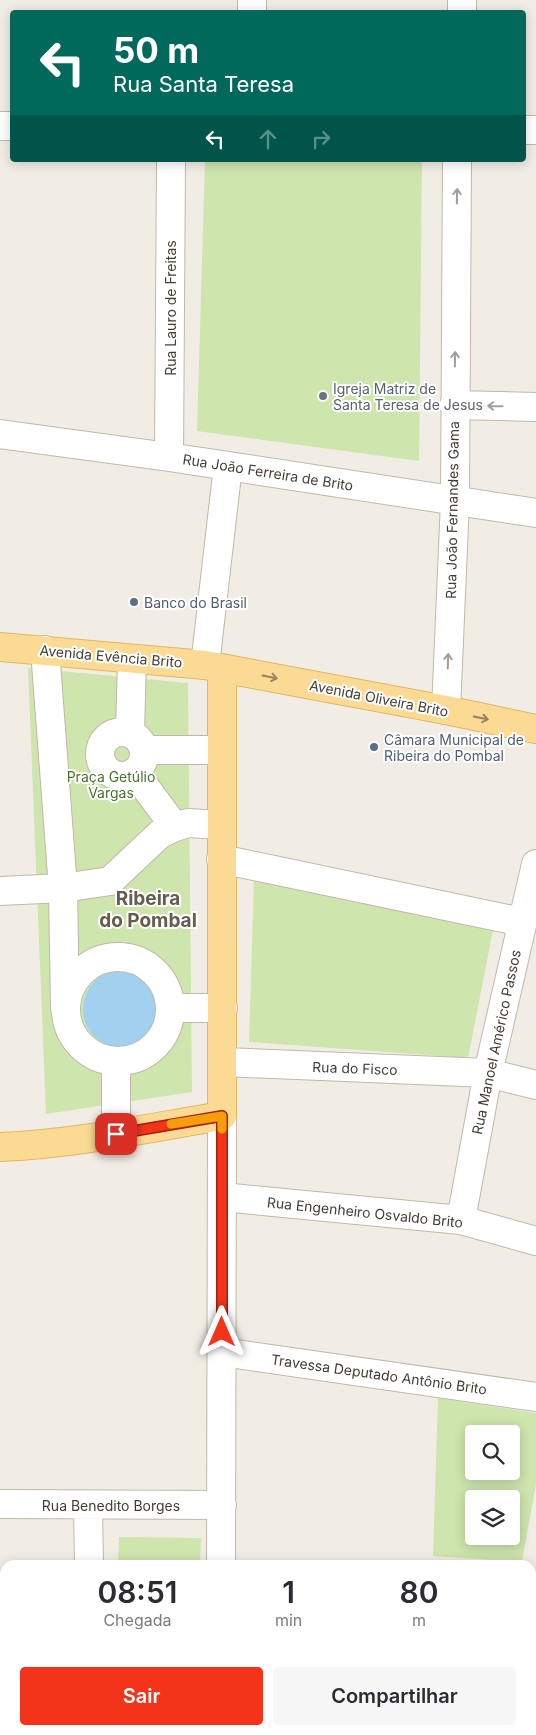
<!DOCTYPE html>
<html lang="pt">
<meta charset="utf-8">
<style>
:root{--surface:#fff;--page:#f7f7f7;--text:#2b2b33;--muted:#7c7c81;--accent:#f4341a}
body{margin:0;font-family:Inter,sans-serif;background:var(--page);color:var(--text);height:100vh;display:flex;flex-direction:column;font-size:19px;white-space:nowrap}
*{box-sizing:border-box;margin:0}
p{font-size:16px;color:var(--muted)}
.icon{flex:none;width:28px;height:28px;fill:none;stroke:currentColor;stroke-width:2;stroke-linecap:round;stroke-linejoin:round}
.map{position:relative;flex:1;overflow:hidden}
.drawer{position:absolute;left:0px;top:1560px;width:536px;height:175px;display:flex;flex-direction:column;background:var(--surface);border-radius:15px 15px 0 0;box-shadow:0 2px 12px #0003}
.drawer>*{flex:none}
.hud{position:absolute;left:10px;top:10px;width:516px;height:152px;border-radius:5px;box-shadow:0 2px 12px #0003;background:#00695c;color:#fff;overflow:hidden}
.tools{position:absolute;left:465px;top:1425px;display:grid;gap:10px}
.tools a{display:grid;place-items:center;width:55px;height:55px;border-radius:5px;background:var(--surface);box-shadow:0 2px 12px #0003;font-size:25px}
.pin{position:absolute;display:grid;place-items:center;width:42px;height:42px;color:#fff;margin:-21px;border-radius:10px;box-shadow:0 2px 8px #0006}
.me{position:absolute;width:55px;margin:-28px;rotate:0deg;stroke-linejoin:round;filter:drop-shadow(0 0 4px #0008)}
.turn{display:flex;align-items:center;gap:18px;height:105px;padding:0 20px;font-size:22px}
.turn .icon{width:65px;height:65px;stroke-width:2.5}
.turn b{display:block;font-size:35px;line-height:42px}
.lanes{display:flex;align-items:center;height:48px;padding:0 20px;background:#0003;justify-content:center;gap:25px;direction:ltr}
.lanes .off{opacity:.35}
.eta{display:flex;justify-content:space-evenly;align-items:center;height:85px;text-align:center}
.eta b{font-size:30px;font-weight:600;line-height:35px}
.primary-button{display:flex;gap:10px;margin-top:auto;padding:10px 20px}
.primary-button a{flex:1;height:58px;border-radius:5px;background:var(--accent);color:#fff;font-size:20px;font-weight:600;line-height:58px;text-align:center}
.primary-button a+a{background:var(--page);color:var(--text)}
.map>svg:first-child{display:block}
.green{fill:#cee5ae;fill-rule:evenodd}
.water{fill:#a1d1ee}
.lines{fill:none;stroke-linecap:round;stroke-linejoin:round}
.minor-casing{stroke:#c0b8aa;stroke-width:30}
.major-casing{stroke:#e0b764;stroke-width:30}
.minor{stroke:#fff;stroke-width:28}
.major{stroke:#fbdb94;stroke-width:28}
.oneway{stroke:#a29e9a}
.oneway2{stroke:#96845f}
.route-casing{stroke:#9f2211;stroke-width:12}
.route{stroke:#f4341a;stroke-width:9}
.slow{stroke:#f59e0b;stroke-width:9}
.worship-dot{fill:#6b7280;stroke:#fff;stroke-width:2}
.service-dot{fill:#5c6f8a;stroke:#fff;stroke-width:2}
.labels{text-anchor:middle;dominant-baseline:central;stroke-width:4;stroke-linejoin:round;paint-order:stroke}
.street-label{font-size:14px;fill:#443d34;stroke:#fff}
.worship-label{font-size:14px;fill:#5b616d;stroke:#fff;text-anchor:start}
.service-label{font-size:14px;fill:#4e5e75;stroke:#fff;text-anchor:start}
.park-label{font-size:14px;fill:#48732a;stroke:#fff}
.district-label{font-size:19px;font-weight:bold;fill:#665b4c;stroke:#fff}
</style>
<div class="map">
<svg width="536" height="1735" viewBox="0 0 536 1735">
<rect width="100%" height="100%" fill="#f2ede4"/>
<path class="green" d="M205,160H422L419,461L197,431Z
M28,668L188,683L192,1092L46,1114Z
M254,879L493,930L468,1058L249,1042Z
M438,1398L536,1413V1484L522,1562L433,1556ZM474,1434H511V1471H474ZM474,1499H511V1536H474Z
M119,1537L201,1538L200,1565H118Z
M116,1730H196V1733L116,1734Z"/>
<path class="water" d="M83 1009a39 39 0 1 1 78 0a39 39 0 1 1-78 0Z"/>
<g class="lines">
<defs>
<path id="minor" d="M252,12V0
M462,12V0
M0,126H12
M524,130H536
M454,405L536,407
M0,434L169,457L536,513
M169,457L171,160
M45,650L63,888L65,1008
M205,665L228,466
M446,710L455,501L457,160
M100 754a22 22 0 1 1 44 0a22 22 0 1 1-44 0Z
M130,732L132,659
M144,750H221
M134,772L175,827
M221,859L522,922
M0,891L63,888L110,881L160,834L175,827L188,823L221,825
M66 1009a52 52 0 1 1 104 0a52 52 0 1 1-104 0Z
M171,1008H223
M116,1062V1134
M223,1062L488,1073L536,1085
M222,1197L461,1220L536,1241
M461,1220L488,1073L536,864
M222,1352L536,1397
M0,1504L222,1505
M88,1505L89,1565
M221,1565L222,1116
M531,1647L536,1591
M91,1730V1735
M219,1735V1730
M524,1735V1730"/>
<path id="major" d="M0,647L205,665L446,710L536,729
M0,1147C74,1144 148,1128 222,1116V668"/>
</defs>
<use href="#minor" class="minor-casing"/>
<use href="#major" class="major-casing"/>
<use href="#minor" class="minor"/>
<use href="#major" class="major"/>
</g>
<defs><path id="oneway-shaft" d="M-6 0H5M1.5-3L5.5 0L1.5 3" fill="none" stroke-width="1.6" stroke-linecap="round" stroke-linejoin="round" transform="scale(1.25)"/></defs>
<g class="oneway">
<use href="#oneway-shaft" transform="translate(457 196) rotate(-89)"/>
<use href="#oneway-shaft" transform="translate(455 359) rotate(-89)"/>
<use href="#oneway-shaft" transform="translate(495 406) rotate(-179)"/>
<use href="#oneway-shaft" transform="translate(448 661) rotate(-88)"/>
</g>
<g class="oneway2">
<use href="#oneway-shaft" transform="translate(270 677) rotate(11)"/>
<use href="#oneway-shaft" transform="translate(481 718) rotate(12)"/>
</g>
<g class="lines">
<defs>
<path id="route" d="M116,1134L222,1116V1332"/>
</defs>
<use href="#route" class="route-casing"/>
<use href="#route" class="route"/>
<path class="slow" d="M171,1124L222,1116V1129"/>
</g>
<circle class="worship-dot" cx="323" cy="396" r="5"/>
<g class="service-dot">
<circle cx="134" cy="602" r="5"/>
<circle cx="374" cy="747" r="5"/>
</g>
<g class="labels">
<g class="street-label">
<text transform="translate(170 308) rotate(-90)">Rua Lauro de Freitas</text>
<text transform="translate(268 472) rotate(9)">Rua João Ferreira de Brito</text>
<text transform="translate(452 510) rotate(-89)">Rua João Fernandes Gama</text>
<text transform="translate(111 656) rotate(5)">Avenida Evência Brito</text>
<text transform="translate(379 698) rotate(11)">Avenida Oliveira Brito</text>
<text transform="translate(496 1042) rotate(-78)">Rua Manoel Américo Passos</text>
<text transform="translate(355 1068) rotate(2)">Rua do Fisco</text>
<text transform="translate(365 1212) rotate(6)">Rua Engenheiro Osvaldo Brito</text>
<text transform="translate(379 1374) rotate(8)">Travessa Deputado Antônio Brito</text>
<text x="111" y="1505">Rua Benedito Borges</text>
</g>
<g class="worship-label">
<text x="333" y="388">Igreja Matriz de<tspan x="333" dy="16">Santa Teresa de Jesus</tspan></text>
</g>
<g class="service-label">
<text x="144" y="602">Banco do Brasil</text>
<text x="384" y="739">Câmara Municipal de<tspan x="384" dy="16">Ribeira do Pombal</tspan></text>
</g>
<g class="park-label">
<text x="111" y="776">Praça Getúlio<tspan x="111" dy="16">Vargas</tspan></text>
</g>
<g class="district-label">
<text x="148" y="898">Ribeira<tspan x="148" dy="22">do Pombal</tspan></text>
</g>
</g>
</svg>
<div class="tools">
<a><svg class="icon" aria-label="search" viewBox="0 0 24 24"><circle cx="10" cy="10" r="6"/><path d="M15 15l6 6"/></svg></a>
<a><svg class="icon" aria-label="layers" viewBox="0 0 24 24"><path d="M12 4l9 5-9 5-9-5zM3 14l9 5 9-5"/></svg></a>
</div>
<div class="pin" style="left:116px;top:1134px;background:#d93025"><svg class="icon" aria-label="arrive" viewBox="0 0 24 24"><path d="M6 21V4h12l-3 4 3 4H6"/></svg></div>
<svg class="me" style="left:222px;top:1332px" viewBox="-20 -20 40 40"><path d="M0-17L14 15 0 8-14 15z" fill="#f4341a" stroke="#fff" stroke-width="4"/></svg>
<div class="hud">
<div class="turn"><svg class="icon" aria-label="left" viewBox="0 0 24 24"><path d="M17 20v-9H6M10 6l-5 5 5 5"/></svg><div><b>50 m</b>Rua Santa Teresa</div></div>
<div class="lanes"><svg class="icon" aria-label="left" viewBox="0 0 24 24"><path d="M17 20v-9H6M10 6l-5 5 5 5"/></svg><svg class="icon off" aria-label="ahead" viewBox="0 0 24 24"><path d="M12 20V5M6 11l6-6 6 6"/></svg><svg class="icon off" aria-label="right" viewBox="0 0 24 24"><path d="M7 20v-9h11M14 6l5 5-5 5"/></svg></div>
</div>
<section class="drawer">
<div class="eta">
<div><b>08:51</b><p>Chegada</p></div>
<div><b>1</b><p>min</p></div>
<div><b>80</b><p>m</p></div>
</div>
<div class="primary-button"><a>Sair</a><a>Compartilhar</a></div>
</section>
</div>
